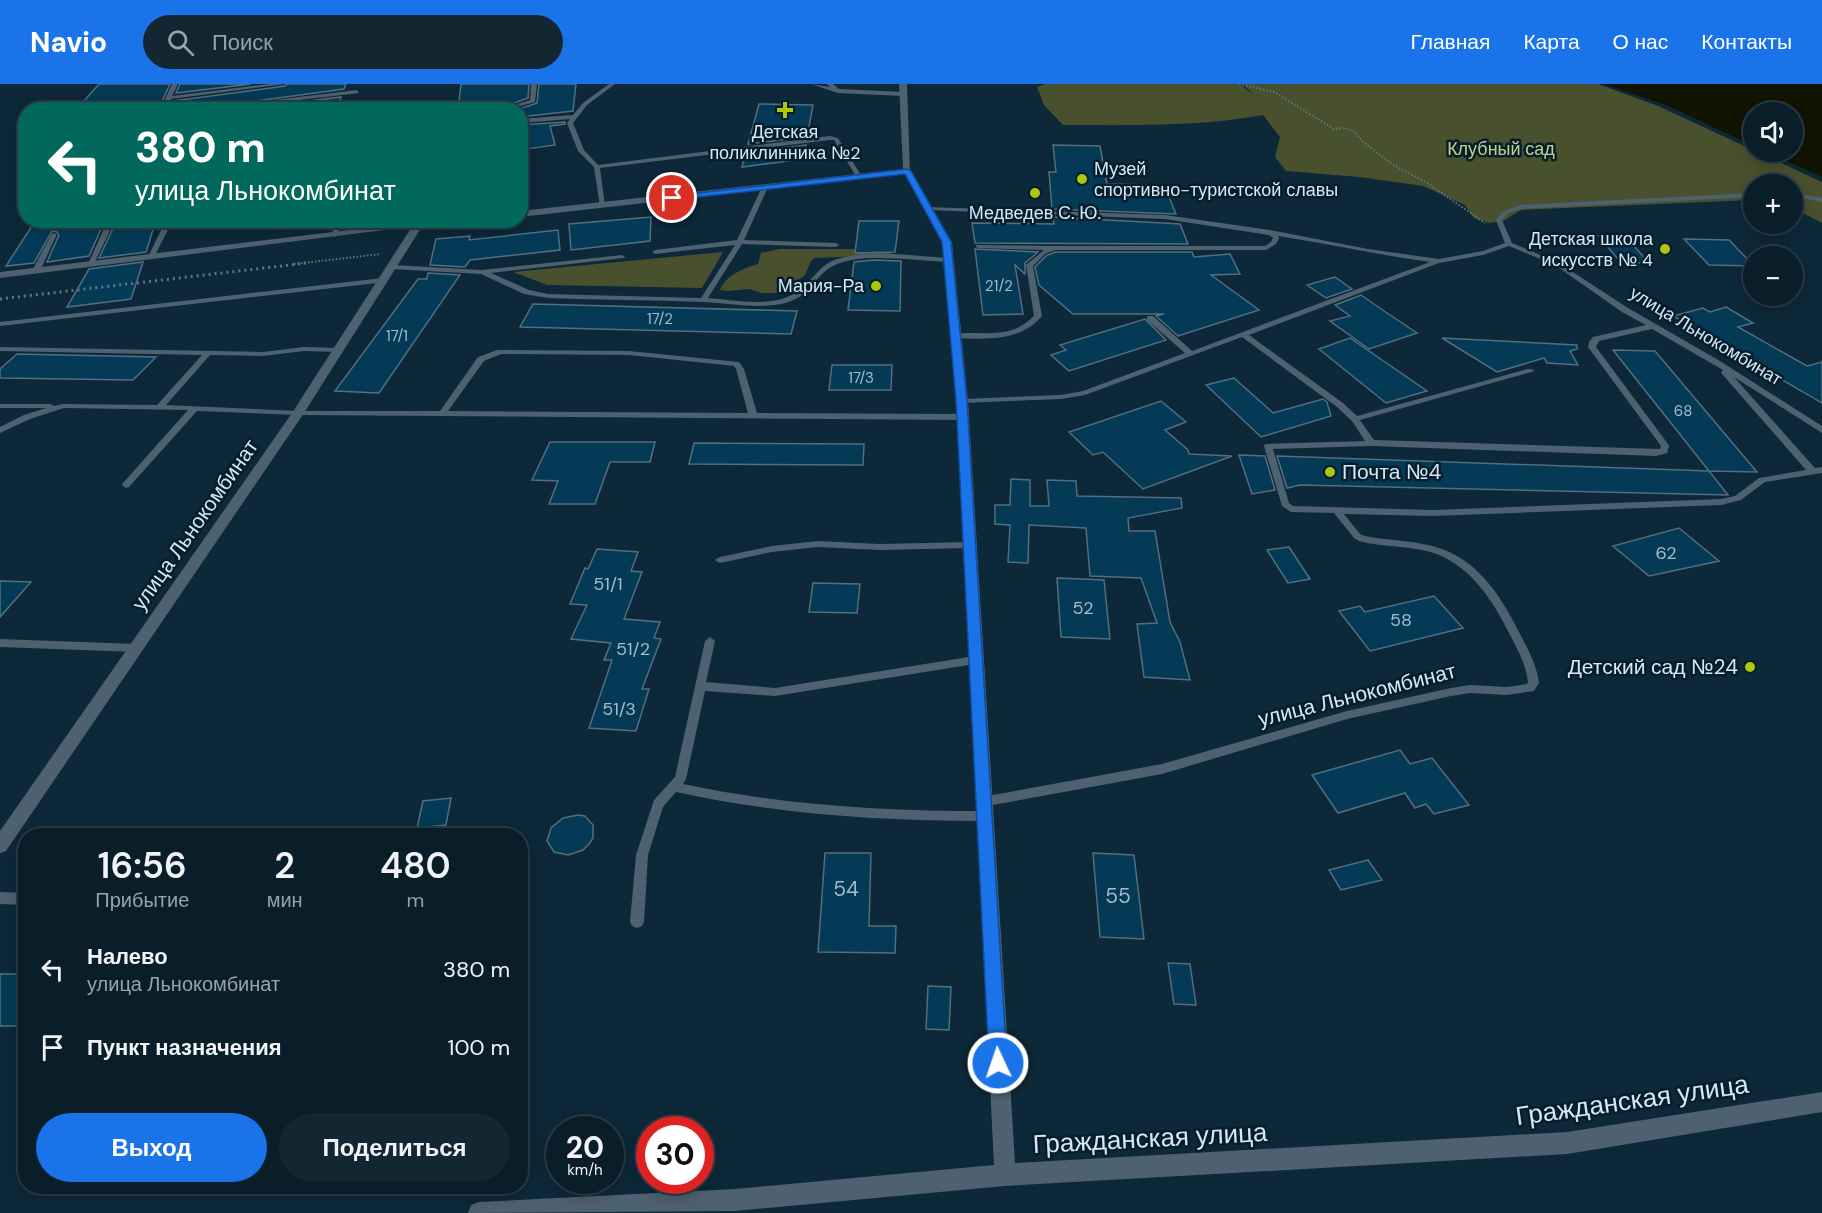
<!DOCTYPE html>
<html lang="ru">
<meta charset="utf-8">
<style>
:root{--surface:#0a1e2a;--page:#132732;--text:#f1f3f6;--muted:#99a2a8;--line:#2a3c47;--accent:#1a73e8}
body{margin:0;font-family:"DM Sans",sans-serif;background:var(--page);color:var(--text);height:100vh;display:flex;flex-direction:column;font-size:22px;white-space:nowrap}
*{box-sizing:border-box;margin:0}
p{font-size:20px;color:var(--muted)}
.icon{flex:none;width:33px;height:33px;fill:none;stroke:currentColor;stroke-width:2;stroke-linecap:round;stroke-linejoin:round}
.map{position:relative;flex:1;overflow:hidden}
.sheet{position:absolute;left:18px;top:744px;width:510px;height:366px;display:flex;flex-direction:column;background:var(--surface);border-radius:24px;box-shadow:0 3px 15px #0003,0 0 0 2px var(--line)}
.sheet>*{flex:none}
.banner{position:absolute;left:18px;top:18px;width:510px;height:126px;border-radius:24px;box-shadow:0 3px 15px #0003,0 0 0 2px var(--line);background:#00695c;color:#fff;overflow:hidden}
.tools{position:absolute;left:1743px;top:18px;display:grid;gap:12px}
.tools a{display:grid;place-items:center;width:60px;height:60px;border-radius:50%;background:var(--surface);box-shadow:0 3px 15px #0003,0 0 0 2px var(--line);font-size:30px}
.speed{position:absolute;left:546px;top:1032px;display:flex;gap:12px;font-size:30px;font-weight:700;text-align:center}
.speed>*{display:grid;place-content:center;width:78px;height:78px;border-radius:50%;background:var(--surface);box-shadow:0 3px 15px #0003,0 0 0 2px var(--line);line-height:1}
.speed small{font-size:15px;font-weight:400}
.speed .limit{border:9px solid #d22;background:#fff;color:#111}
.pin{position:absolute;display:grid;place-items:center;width:51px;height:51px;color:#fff;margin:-26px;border:3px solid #fff;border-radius:50%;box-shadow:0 2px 6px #0007}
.me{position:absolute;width:66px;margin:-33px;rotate:357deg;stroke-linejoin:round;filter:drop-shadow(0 0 4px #0008)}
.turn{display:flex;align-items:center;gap:21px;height:126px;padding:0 18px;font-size:27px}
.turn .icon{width:78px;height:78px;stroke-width:2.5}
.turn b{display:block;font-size:42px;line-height:51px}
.eta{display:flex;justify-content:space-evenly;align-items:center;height:102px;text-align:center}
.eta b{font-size:36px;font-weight:600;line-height:42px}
.action{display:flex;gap:12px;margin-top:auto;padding:12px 18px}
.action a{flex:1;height:69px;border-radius:36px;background:var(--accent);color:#fff;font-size:24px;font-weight:600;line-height:69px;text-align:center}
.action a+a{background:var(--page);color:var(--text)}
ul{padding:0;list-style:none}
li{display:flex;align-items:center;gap:18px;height:78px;padding:0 18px}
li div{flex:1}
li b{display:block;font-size:22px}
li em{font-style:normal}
header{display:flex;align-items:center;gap:36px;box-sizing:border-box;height:84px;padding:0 30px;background:var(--accent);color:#fff}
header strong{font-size:28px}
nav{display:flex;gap:33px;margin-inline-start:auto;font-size:21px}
.search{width:420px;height:54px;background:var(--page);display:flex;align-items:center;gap:15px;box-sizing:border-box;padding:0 21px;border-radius:33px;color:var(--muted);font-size:22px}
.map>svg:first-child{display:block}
.green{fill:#49502e}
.water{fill:#101400}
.building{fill:#043a55;stroke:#526e81;stroke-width:1.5}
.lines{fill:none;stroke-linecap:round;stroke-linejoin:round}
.path-far1{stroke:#607684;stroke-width:2;stroke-dasharray:1.5 2;stroke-linecap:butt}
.path{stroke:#607684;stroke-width:3;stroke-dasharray:2 4;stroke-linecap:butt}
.service{fill:#4e616e;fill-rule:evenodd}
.minor{fill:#4e616e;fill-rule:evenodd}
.tertiary{fill:#4e616e;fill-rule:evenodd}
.route{fill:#1a73e8;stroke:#114b97;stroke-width:1.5}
.poi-dot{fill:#aec60c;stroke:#041e2d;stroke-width:2}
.labels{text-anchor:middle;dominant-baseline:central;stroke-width:5;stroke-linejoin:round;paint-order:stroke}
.far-number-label{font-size:15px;fill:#a3bccb}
.far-poi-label{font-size:18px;fill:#d8e7f2;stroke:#041e2d}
.far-park-label{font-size:18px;fill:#c2d286;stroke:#041e2d}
.far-street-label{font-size:18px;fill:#d8e7f2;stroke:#041e2d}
.number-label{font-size:18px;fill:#a3bccb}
.poi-label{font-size:21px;fill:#d8e7f2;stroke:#041e2d;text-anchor:start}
.street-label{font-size:21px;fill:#d8e7f2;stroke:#041e2d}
.near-number-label{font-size:21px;fill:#a3bccb}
.near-street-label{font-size:26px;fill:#d8e7f2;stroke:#041e2d}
</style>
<header>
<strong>Navio</strong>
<div class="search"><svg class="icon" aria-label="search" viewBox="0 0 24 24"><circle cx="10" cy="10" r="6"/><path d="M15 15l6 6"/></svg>Поиск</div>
<nav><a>Главная</a><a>Карта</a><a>О нас</a><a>Контакты</a></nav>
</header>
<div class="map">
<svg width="1822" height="1129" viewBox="0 0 1822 1129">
<rect width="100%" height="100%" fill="#0d2838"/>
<path class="green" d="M1045,0H1240L1256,13L1243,0H1598L1658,22L1822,98V139L1793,124L1792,100H1754L1753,116L1521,126L1503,137L1489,139L1474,134L1465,121L1423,102L1359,93L1286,87L1275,73L1280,53L1263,31C1198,43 1129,41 1063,41L1044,21L1037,3Z
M779,165H882L892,168L888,171L814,174L811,177L805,191L782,209H762L750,205L728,207L720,206C726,191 744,184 758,180L761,169Z
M723,168L702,204L547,201L513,188Z"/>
<path class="water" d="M1604,0H1822V93L1766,68H1792V28H1754L1753,62L1666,21Z"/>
<path class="building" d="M99,0H170L158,26H76Z
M180,0H251L176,9Z
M287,0H346L344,5L190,26H169L173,17L285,2Z
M461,0H529L528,14L495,26H458Z
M539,0H576L573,27L520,33V26H517L537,19Z
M341,13L338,20L319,21L296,26H238Z
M759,20L813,21L807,53L748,60Z
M565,38V40L550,42L555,61L520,66V41Z
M806,61L803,75L742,83L746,68Z
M1053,61L1100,62L1107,100L1164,101L1176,130L1052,125L1049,88H1056Z
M651,133L650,157L571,166L569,140Z
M1053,133L1180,140L1188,160L975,159L972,139L1054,140Z
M58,136H105L89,172L47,178L59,151L57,148L52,147L34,179L6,182L34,139Z
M117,136H156L146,168L99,174Z
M859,137H899L895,168L855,169Z
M558,146L560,166L470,176L465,183L430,181L436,155L470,152L469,156Z
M1599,152L1626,153L1649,179H1621Z
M1684,155L1729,156L1754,182L1709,181Z
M975,165L1038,168L1025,179V190L1015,181L1023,230L983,231Z
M1055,168H1192L1194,173L1230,170L1240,190L1211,191L1259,226L1178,252L1156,232L1164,230H1073L1039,201L1035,183L1046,172Z
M874,176L901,177L900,227L848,226L854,178Z
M143,178L131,215L67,223L89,185Z
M428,189L460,191L379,309L335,307L418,195H427Z
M1335,193L1352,205L1326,214L1307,201Z
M1361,211L1387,229L1417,249L1369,265L1330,237L1350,232L1335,221Z
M533,220L797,227L791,250L520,243Z
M1726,223L1753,239L1738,243L1807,282L1822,278V319L1673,232L1703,224L1710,228Z
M1145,235L1166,256L1069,287L1051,271L1066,266L1060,261Z
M1350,254L1427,307L1386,319L1319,265Z
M1442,254L1577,261V265L1570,267L1578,281L1547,279L1544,274L1497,288Z
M1613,266L1655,267L1757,388L1709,387Z
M17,270L156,273L133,296L0,294V285Z
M832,281H892L891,306H829Z
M1234,294L1273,329L1323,315L1327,318L1331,332L1261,353L1206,301Z
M1161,317L1186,338L1165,346L1188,366L1189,370L1232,372L1143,405L1103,368L1093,371L1069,348Z
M550,358H655L650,378H610L595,420H549L558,397L532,396Z
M694,359L864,360L863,381L689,380Z
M1239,371L1265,372L1275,406L1252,410Z
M1277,372L1709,387L1728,411L1300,401L1287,404Z
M1011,395L1030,396V422H1049L1047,396L1076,397L1077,412L1181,414L1182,424L1128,434L1129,447H1155L1170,538L1180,558L1190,596L1144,593L1137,540L1157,539L1141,494L1090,492L1086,444L1029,441L1028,479L1008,478L1010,441L995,440V421H1010Z
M1679,444L1719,477L1649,492L1613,462Z
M1289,463L1310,495L1288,499L1267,466Z
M597,465L638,468L631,487L642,488L624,535L660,538L654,554L661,555L642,605H649L636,647L589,644L612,576H604L611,559L571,555L587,521L570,520L585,484L588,485Z
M1057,494L1104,496L1110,555L1061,553Z
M0,497L31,498L0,533Z
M813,499L860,500L857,529L809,528Z
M1434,512L1463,544L1370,567L1339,527L1360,522L1365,528Z
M1400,666L1410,680L1432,674L1469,721L1434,730L1426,720L1415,724L1405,709L1338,729L1312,691Z
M451,714L446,741L417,744L423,717Z
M578,731L585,732L593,741V754L589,760L583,766L568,771L554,768L547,757L551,744L563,734Z
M825,769H871L869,842H896L895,869L818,868Z
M1093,769L1134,771L1144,855L1100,853Z
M1368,776L1382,796L1341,806L1329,786Z
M1168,879L1190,880L1196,921L1174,920Z
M0,890H26V942H0Z
M928,902L951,903L949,946L926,945Z"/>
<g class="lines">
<path class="path-far1" d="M1239,0L1274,8L1334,45L1345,44L1355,48L1363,58L1392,80L1427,99L1485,139
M294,180L381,170"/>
<path class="path" d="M0,215L307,179"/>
<path class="service" d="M172,0H178L172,12L269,0H285L171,15L166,26H160Z
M531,0H537L535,18L507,26H497L530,16Z
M609,0H615L587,21L573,39L584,66L598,81L830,52L838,54L862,93L857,94L834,56H830L600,84L605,122L600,123L594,83L578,67L567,39L570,35L520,39V35L573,31L583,19Z
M811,0L830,3L827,0H833L839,5L903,8L906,10L903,12L838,9Z
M357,6L359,9L214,26H192Z
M320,23L322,26H312V25Z
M765,101L768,103L744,156L836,159L839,161L836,163L742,160L708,214C737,216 778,226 802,204C814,194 821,180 837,175C873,165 912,172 948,174L951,176L948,178C918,177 861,168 835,181C812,192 812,214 781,220C755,225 729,219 703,218C652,216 600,216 548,214L524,210L481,190L392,185L389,183L392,181L482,186L622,171L625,173L624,174L491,189L529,206L548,210L701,214L735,161L655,170L652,168L655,166L737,156L762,103Z
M1792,108L1822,114V118L1792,112Z
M1754,109V113L1521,125L1508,129L1502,136L1512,159L1559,179L1628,224L1720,277L1822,342V349L1734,293L1815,384L1822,383V389L1765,398L1741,416L1721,421L1433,432L1344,430L1360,450L1365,452C1390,457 1417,456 1442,465C1482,480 1503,516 1521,552C1529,567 1537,582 1539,599L1534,607L1507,611L1470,609L1451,612L1347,635L1162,690L982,723L978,722L976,718L978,714L982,713L1162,680L1347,627L1451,604L1470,601L1507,603L1527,600L1528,598C1526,581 1518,566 1510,551C1493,517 1473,485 1437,470C1412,461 1384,464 1359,457L1354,454L1334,429L1291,428L1282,422L1264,362L1265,360L1365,357L1352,337L1337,323L1242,253L1085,311L1061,315L962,319L958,317L962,315L1061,311L1083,307L1185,269L1147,236V232H1153L1192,267L1430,178C1379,171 1329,160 1278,152L1279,154L1276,160L1266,166H1055L1045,170L1033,182L1042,232C1020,258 987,255 956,254L952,252L953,250C984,246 1009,257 1034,232L1026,181L1044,166L978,164L976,163V161L1052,162H1265L1271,158L1273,154L1269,151L1165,135L928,126L926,125V123L1165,131L1270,146L1368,165L1439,175L1483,167L1505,159L1496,136L1504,127L1520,121ZM1509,162L1555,181L1622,228L1646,241L1593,253L1589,258L1588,263L1661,362L1660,365L1374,356L1360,336L1535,287L1531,285H1528L1357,332L1343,319L1249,251L1439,179L1483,171ZM1652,245L1723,286L1721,288L1722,290L1806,386L1759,394L1735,412L1721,415L1433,426L1293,422L1289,419L1273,365L1371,362L1656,372L1667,369L1669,362L1668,360L1596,263L1599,257Z
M108,136H115L94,180L89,181L88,180Z
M166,136H173L154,173L149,174L148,173Z
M335,136H341L338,151L335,153L332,151Z
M52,149L57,150L40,187L34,188L32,187Z
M383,194L387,196L386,198L0,242V238Z
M0,263L263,268L304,263L339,264L343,266L339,268L304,267L263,272L210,271L166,321L298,327H440L478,273L497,266L629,267L739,278L744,285L757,329L962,330L966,333L962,336L298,331L197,327L129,403L126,404L122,401L123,399L188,326L64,324L30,335L0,349V343L24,331L46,324H0V320H50L54,322L63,320L157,321L202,271L0,267ZM501,270L629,271L734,282L736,285L748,329L448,327L484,277Z
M818,457L879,460L969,458L974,461L969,464L879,466L818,463L772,468L720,479L715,476L720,473L772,462Z
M710,553L715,557L706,598L775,604L975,572L979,573L980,576L979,579L975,580L775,612L705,607L686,695L683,700C782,721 882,727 983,727L987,728L989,732L987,736L983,737C879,737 777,730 676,708L663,723L648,771L644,838L642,842L637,844L632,842L630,838L636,771L654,716L675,693L705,557Z
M0,555L136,560L141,564L136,568L0,563Z
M0,808L26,809V821L0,820Z"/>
<path class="minor" d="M907,84L911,87L952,158L968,317L1015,1079L1567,1048L1822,1008V1028L1567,1070L1005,1102L735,1127L468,1129L471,1121L479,1118L735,1105L994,1081L956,317L942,158L903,87Z
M418,138L423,141L304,329L6,767L0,769V747L292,329L413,141Z"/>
<path class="tertiary" d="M899,0H907L910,89L520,133V127L903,85Z
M433,136H465L0,194V188Z"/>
</g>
<path class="route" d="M907,85L911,87L951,158L967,317L1007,979L1005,985L998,988L992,985L989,979L956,317L942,158L905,90L672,116L668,114L672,112Z"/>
<g class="poi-dot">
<path d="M782 17h6v6h6v6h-6v6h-6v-6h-6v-6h6z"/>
<circle cx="1082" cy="95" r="6"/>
<circle cx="1035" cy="109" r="6"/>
<circle cx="1665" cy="165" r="6"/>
<circle cx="876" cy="202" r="6"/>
<circle cx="1330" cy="388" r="6"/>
<circle cx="1750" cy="583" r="6"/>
</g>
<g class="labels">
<g class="far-number-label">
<text x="999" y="202">21/2</text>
<text x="660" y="235">17/2</text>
<text x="397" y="252">17/1</text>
<text x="861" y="294">17/3</text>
<text x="1683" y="327">68</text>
</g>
<g class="far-poi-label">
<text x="785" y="48">Детская<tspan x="785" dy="21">поликлинника №2</tspan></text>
<text x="1094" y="85" text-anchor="start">Музей<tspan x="1094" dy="21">спортивно-туристской славы</tspan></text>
<text x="1035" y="129">Медведев С. Ю.</text>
<text x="1653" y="155" text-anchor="end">Детская школа<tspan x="1653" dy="21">искусств № 4</tspan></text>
<text x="864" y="202" text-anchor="end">Мария-Ра</text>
</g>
<g class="far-park-label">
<text x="1501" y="65">Клубный сад</text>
</g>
<g class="far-street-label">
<text transform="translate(1706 252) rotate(31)">улица Льнокомбинат</text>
</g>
<g class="number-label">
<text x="1666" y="469">62</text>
<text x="608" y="500">51/1</text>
<text x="1083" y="524">52</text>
<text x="1401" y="536">58</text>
<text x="633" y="565">51/2</text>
<text x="619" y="625">51/3</text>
</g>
<g class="poi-label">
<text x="1342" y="388">Почта №4</text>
<text x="1738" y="583" text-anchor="end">Детский сад №24</text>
</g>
<g class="street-label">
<text transform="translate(195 441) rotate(-55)">улица Льнокомбинат</text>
<text transform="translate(1357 611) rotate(-14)">улица Льнокомбинат</text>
</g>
<g class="near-number-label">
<text x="846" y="805">54</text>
<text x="1118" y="812">55</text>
</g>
<g class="near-street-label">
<text transform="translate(1632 1016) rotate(-8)">Гражданская улица</text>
<text transform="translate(1150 1054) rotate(-3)">Гражданская улица</text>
</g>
</g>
</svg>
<div class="tools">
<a><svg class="icon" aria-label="sound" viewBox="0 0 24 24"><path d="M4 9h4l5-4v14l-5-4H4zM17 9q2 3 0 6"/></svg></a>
<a>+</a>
<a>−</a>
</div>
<div class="speed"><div>20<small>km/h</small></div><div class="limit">30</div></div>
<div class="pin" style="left:672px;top:114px;background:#d93025"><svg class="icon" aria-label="arrive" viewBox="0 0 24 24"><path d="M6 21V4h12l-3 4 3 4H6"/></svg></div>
<svg class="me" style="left:998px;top:979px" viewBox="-20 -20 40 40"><circle r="17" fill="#1a73e8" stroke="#fff" stroke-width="3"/><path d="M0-11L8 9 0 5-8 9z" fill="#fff"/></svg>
<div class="banner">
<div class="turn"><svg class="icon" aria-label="left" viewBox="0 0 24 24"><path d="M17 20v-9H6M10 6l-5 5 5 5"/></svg><div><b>380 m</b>улица Льнокомбинат</div></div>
</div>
<section class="sheet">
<div class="eta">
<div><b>16:56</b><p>Прибытие</p></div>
<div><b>2</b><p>мин</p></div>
<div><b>480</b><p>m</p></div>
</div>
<ul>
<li><svg class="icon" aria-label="left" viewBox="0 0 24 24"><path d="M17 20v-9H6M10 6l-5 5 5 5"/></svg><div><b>Налево</b><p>улица Льнокомбинат</p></div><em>380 m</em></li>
<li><svg class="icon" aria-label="arrive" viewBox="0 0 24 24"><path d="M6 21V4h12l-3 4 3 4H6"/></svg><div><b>Пункт назначения</b></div><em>100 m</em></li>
</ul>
<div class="action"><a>Выход</a><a>Поделиться</a></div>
</section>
</div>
